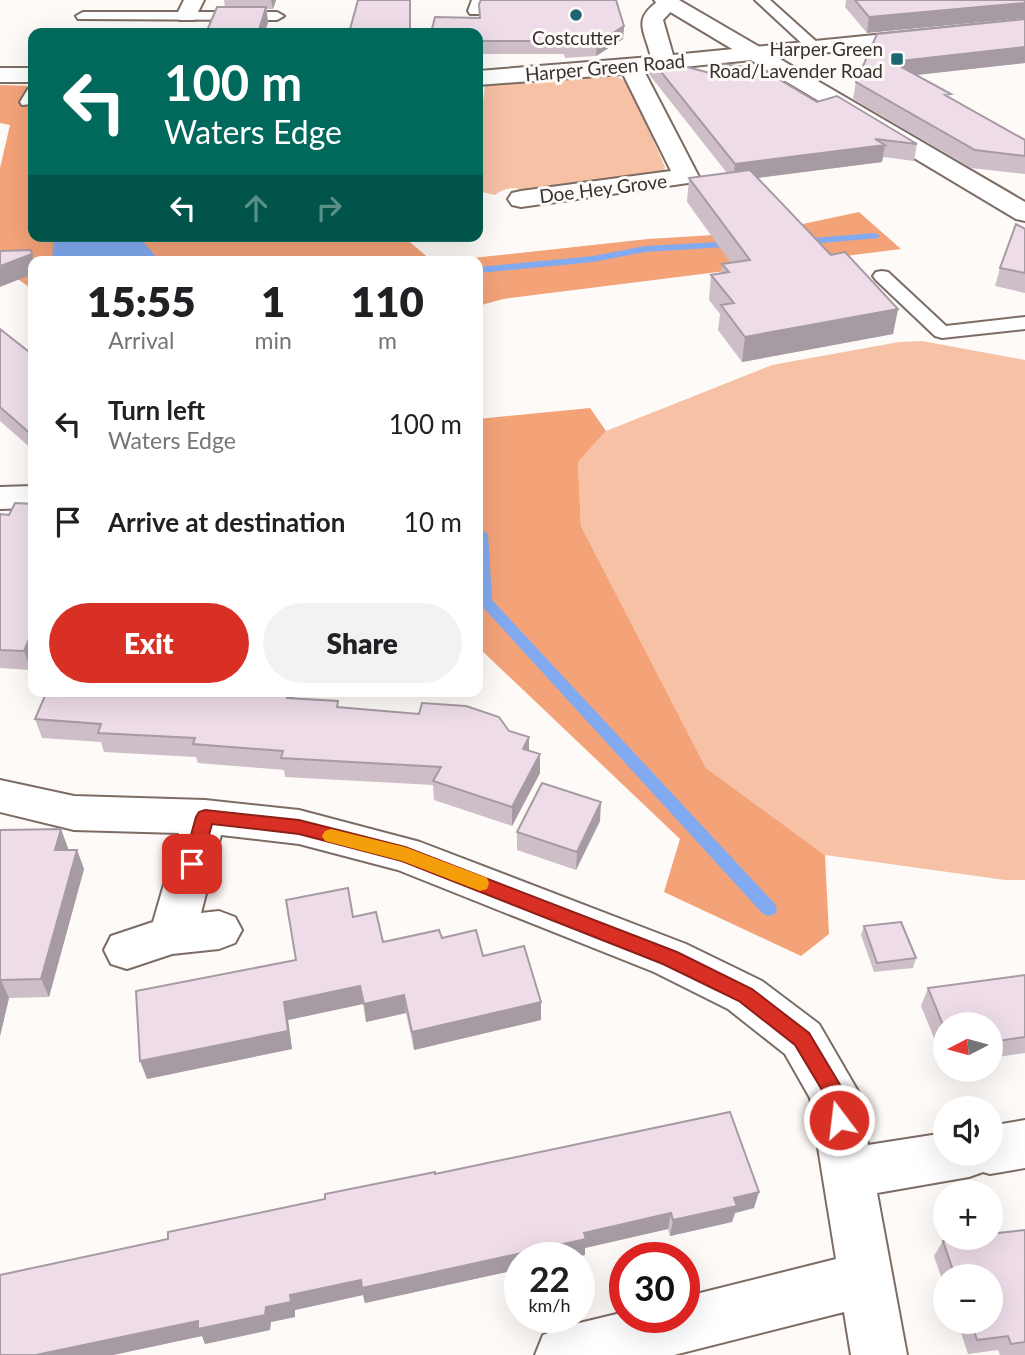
<!DOCTYPE html>
<meta charset="utf-8">
<style>
:root{--surface:#fff;--page:#f2f2f2;--text:#202124;--muted:#757577;--accent:#d93025}
body{margin:0;font-family:Lato,sans-serif;background:var(--page);color:var(--text);height:100vh;display:flex;flex-direction:column;font-size:26px;white-space:nowrap}
*{box-sizing:border-box;margin:0}
p{font-size:23px;color:var(--muted)}
.icon{flex:none;width:38px;height:38px;fill:none;stroke:currentColor;stroke-width:2;stroke-linecap:round;stroke-linejoin:round}
.map{position:relative;flex:1;overflow:hidden}
.side{position:absolute;left:28px;top:256px;width:455px;height:441px;display:flex;flex-direction:column;background:var(--surface);border-radius:14px;box-shadow:0 7px 28px #0002}
.side>*{flex:none}
.guide{position:absolute;left:28px;top:28px;width:455px;height:214px;border-radius:14px;box-shadow:0 7px 28px #0002;background:#00695c;color:#fff;overflow:hidden}
.needle{width:46px;rotate:264deg}
.tools{position:absolute;left:933px;top:1012px;display:grid;gap:14px}
.tools a{display:grid;place-items:center;width:70px;height:70px;border-radius:50%;background:var(--surface);box-shadow:0 7px 28px #0002;font-size:35px}
.speed{position:absolute;left:504px;top:1242px;display:flex;gap:14px;font-size:35px;font-weight:700;text-align:center}
.speed>*{display:grid;place-content:center;width:91px;height:91px;border-radius:50%;background:var(--surface);box-shadow:0 7px 28px #0002;line-height:1}
.speed small{font-size:18px;font-weight:400}
.speed .limit{border:10px solid #d22;background:#fff;color:#111}
.pin{position:absolute;display:grid;place-items:center;width:60px;height:60px;color:#fff;margin:-30px;border-radius:14px;box-shadow:0 4px 10px #0006}
.me{position:absolute;width:77px;margin:-38px;rotate:345deg;stroke-linejoin:round;filter:drop-shadow(0 0 5px #0008)}
.turn{display:flex;align-items:center;gap:24px;height:147px;padding:0 21px;font-size:32px}
.turn .icon{width:91px;height:91px;stroke-width:2.5}
.turn b{display:block;font-size:49px;line-height:60px}
.lanes{display:flex;align-items:center;height:66px;padding:0 21px;background:#0003;justify-content:center;gap:35px;direction:ltr}
.lanes .off{opacity:.35}
.eta{display:flex;justify-content:space-evenly;align-items:center;height:119px;text-align:center}
.eta b{font-size:42px;font-weight:800;line-height:49px}
.button{display:flex;gap:14px;margin-top:auto;padding:14px 21px}
.button a{flex:1;height:80px;border-radius:42px;background:var(--accent);color:#fff;font-size:28px;font-weight:800;line-height:80px;text-align:center}
.button a+a{background:var(--page);color:var(--text)}
ul{padding:0;list-style:none}
li{display:flex;align-items:center;gap:21px;height:98px;padding:0 21px}
li div{flex:1}
li b{display:block;font-size:26px}
li em{font-style:normal}
.map>svg:first-child{display:block}
.green{fill:#f7c1a6}
.forest{fill:#f4a379}
.water{fill:#82aaf1}
.lines{fill:none;stroke-linecap:round;stroke-linejoin:round}
.stream{fill:#82aaf1;fill-rule:evenodd}
.service-casing{stroke:#7d6c63;stroke-width:4}
.minor-casing{stroke:#7d6c63;stroke-width:4}
.tertiary-casing{stroke:#7d6c63;stroke-width:4}
.service{fill:#fff;fill-rule:evenodd}
.minor{fill:#fff;fill-rule:evenodd}
.tertiary{fill:#fff;fill-rule:evenodd}
.wall{fill:#cdbec8}
.shaded-wall{fill:#a79ba3}
.building{fill:#eedde9;stroke:#a79ba3;stroke-width:2}
.route{fill:#d93025;stroke:#8d1f18;stroke-width:2}
.slow{fill:#f59e0b}
.poi-dot{fill:#1b6670;stroke:#fefaf8;stroke-width:2.5}
.labels{text-anchor:middle;dominant-baseline:central;stroke-width:6;stroke-linejoin:round;paint-order:stroke}
.far-poi-label{font-size:19px;fill:#38312d;stroke:#fefaf8}
.far-street-label{font-size:19px;fill:#38312d;stroke:#fefaf8}
</style>
<div class="map">
<svg width="1025" height="1355" viewBox="0 0 1025 1355">
<rect width="100%" height="100%" fill="#fefaf8"/>
<path class="green" d="M595,77H617L628,82L665,167L663,174L531,193C519,187 505,186 495,195L478,191V144L485,86Z
M922,341L1025,360V880H1005L825,855L706,768L581,526L578,462L606,431L772,365L899,342Z"/>
<path class="forest" d="M0,85L33,86V236H239L271,242L343,236H403L432,261H33V290L0,266V168L10,125L0,123Z
M859,212L901,249L503,299L478,306V261H445L648,239L765,232Z
M590,408L606,431L578,462L581,526L706,768L825,855L829,934L801,956L664,892L680,839L478,647V419Z"/>
<path class="water" d="M54,236H138L160,261H52Z"/>
<g class="lines">
<path class="stream" d="M875,233L880,236L878,238L800,245L795,242L800,239Z
M738,241L743,244L741,246L645,252L593,262L478,273V267L593,256L645,246Z
M478,528L488,534L492,600L775,904L777,909L775,914L769,916L763,914L480,604L478,586Z"/>
<defs>
<path id="service" d="M472,0H486L480,14H470L468,11Z
M755,0H770L819,44V50H809Z
M83,12H277L284,16L277,20L78,19L76,16Z
M33,88V104L22,105L20,102L28,89Z
M882,271L888,272L946,326L1025,317V329L942,338L935,336L876,280L873,276L876,272Z"/>
<path id="minor" d="M184,0H204L194,20H180L176,16Z
M660,0H677L679,3L663,20L673,55L1025,20V32L644,71L699,177L695,182L521,207L512,205L508,199L512,193L521,191L671,171L623,74L478,85V71L651,57C644,29 632,19 660,0Z
M0,68H33V82H0Z
M33,486V508L0,509V487Z
M0,780L74,796L205,800L299,810L420,842L686,944L762,981L819,1024L859,1093L868,1145L945,1133V1153H990V1126L1025,1120V1168L990,1174L983,1172L969,1177L877,1193L907,1355H851L844,1312L674,1355H535L543,1335L563,1327L625,1312V1318H684V1297L836,1259L810,1098L785,1054L728,1009L654,972L398,870L299,844L221,835L201,913L219,911L235,917L242,930L235,943L219,949L172,954L127,969L111,964L104,950L111,936L153,922L179,833L74,830L0,812Z"/>
<path id="tertiary" d="M654,0H679L1025,202V221L1016,219L657,4Z"/>
</defs>
<use href="#service" class="service-casing"/>
<use href="#minor" class="minor-casing"/>
<use href="#tertiary" class="tertiary-casing"/>
<use href="#service" class="service"/>
<use href="#minor" class="minor"/>
<use href="#tertiary" class="tertiary"/>
</g>
<path class="wall" d="M224,0H276L273,9H267L268,23L225,7Z
M846,0H1025L867,33L845,7Z
M1025,19V63L916,75L950,98L1025,156V174L971,168L853,99L856,82Z
M624,26L623,39L596,56L565,58L564,54H481V51L478,63V33Z
M649,57L817,102L917,144L914,161L883,157L882,162L758,178L831,255L898,309L893,334L742,362L718,330L720,314L709,300L711,275L721,274L722,264L731,263L687,202L689,178L727,173L648,73Z
M1025,229V293L995,286L1000,268Z
M0,329L33,355V450L0,421Z
M0,514L31,670L0,668Z
M47,691H293L295,698L339,708L509,731L529,751L540,773L512,826L434,800L433,785L285,777L284,770L198,763L196,757L104,752L101,742L42,738L35,719Z
M600,821L576,870L517,850V832Z
M0,830L68,848L67,850H77L84,869L49,997L9,998L0,1036Z
M353,917L383,942L442,938L483,956L541,1002V1020L414,1050L406,1013L366,1022L363,1004L288,1020L292,1049L147,1079L296,960Z
M864,926L916,958L913,968L874,972L861,935Z
M1025,975V1053L990,1058V1024H945V1065L921,1006L928,988Z
M435,1174L754,1208L735,1213L732,1222L670,1236L668,1229L585,1248V1255L365,1303L363,1295L295,1310V1317L271,1322L270,1330L205,1344L202,1336L113,1355H0L168,1239L325,1199Z
M1025,1230V1355H1000L998,1350L968,1354L957,1321H990V1276H945V1288L934,1256L943,1241Z"/>
<path class="shaded-wall" d="M271,0H276L273,9Z
M1025,3V18L867,33L869,17Z
M266,7L268,23L265,33H258Z
M624,26L623,39L596,56L597,43Z
M481,38V51L478,63V49Z
M1025,47V63L889,78L892,62Z
M885,145L882,162L733,181L735,164Z
M31,250L34,261L33,274L0,287V266Z
M898,309L893,334L742,362L745,337Z
M33,630V665L31,670L24,651Z
M288,691H293L295,699L287,698Z
M529,737V756L523,749Z
M540,754V773L512,826V807Z
M601,802L600,821L576,870L577,852Z
M61,829L68,848L62,869L55,850Z
M77,850L84,869L49,997L41,979Z
M1,980L9,998L0,1036V983Z
M360,986L363,1004L288,1020L292,1049L147,1079L140,1061L284,1002Z
M404,995L406,1013L366,1022L364,1004Z
M541,1002V1020L414,1050L412,1032Z
M759,1192L754,1208L735,1213L732,1222L670,1236L673,1220L734,1198Z
M671,1213L668,1229L585,1248V1255L570,1258H520V1269L365,1303L363,1295L295,1310V1317L271,1322L270,1330L205,1344L202,1336L113,1355H36L266,1307L290,1295L584,1233Z"/>
<path class="building" d="M358,0H410V33H349Z
M481,0H616L624,26L597,43L565,44L564,41H481V38L478,49V33H431L435,17L480,18L479,4Z
M855,0H1025V3L869,17Z
M217,7H266L258,33H206Z
M1025,19V47L892,62L951,94L945,95L1025,140V156L975,150L856,82L877,34Z
M649,57L710,73L714,63L762,69L817,102L837,96L917,144L875,139L885,145L735,164Z
M750,170L831,255L845,252L898,309L745,337L721,305L734,303L711,275L729,272L722,264L750,260L689,178Z
M1016,224L1025,229V273L1000,268Z
M31,250L32,254L0,266V251Z
M0,329L33,355V436L0,407Z
M15,503L33,504V630L24,651L0,650V514L9,515Z
M47,691H288L287,698L338,701L337,707L419,714L422,703L466,706L499,717L509,731L529,737L523,749L540,754L512,807L433,781L441,767L281,758L283,751L193,744L195,738L98,733L101,724L35,719Z
M542,783L601,802L577,852L517,832Z
M61,829L55,850H77L41,979L1,980L0,983V830Z
M348,888L353,917L376,912L383,942L439,930L442,938L476,930L483,956L524,946L541,1002L412,1032L404,995L364,1004L360,986L284,1002L288,1031L140,1061L136,991L296,960L286,900Z
M901,922L916,958L877,963L864,926Z
M1025,975V1037L990,1042V1024H945V1030L928,988Z
M730,1112L759,1192L734,1198L737,1206L673,1220L671,1213L584,1233L586,1239L362,1288L361,1280L290,1295L291,1302L266,1307L265,1315L198,1329V1321L36,1355H0V1275L168,1239V1232L325,1199V1194L435,1172V1174Z
M1025,1230V1342L1011,1344L1008,1336L977,1340L971,1321H990V1276H955L943,1241L968,1237H990V1234Z"/>
<path class="route" d="M205,810L299,820L405,847L677,952L752,989L809,1033L845,1093L849,1120L846,1127L839,1129L832,1127L825,1095L795,1045L739,1001L663,964L402,861L299,834L212,824L201,864L198,869L192,871L185,869L183,864L196,817L199,812Z"/>
<path class="slow" d="M331,829L405,847L487,878L489,883L487,889L480,891L402,861L325,841L322,836L325,831Z"/>
<g class="poi-dot">
<circle cx="576" cy="15" r="7"/>
<rect x="890" y="52" width="14" height="14" rx="3.5"/>
</g>
<g class="labels">
<g class="far-poi-label">
<text x="576" y="37">Costcutter</text>
<text x="883" y="48" text-anchor="end">Harper Green<tspan x="883" dy="22">Road/Lavender Road</tspan></text>
</g>
<g class="far-street-label">
<text transform="translate(605 67) rotate(-5)">Harper Green Road</text>
<text transform="translate(603 188) rotate(-7)">Doe Hey Grove</text>
</g>
</g>
</svg>
<div class="tools">
<a><svg class="needle" viewBox="-14 -14 28 28"><path d="M0-13l5 13h-10z" fill="#e53935"/><path d="M0 13l5-13h-10z" fill="#757577"/></svg></a>
<a><svg class="icon" aria-label="sound" viewBox="0 0 24 24"><path d="M4 9h4l5-4v14l-5-4H4zM17 9q2 3 0 6"/></svg></a>
<a>+</a>
<a>−</a>
</div>
<div class="speed"><div>22<small>km/h</small></div><div class="limit">30</div></div>
<div class="pin" style="left:192px;top:864px;background:#d93025"><svg class="icon" aria-label="arrive" viewBox="0 0 24 24"><path d="M6 21V4h12l-3 4 3 4H6"/></svg></div>
<svg class="me" style="left:839px;top:1120px" viewBox="-20 -20 40 40"><circle r="17" fill="#d93025" stroke="#fff" stroke-width="3"/><path d="M0-11L8 9 0 5-8 9z" fill="#fff"/></svg>
<div class="guide">
<div class="turn"><svg class="icon" aria-label="left" viewBox="0 0 24 24"><path d="M17 20v-9H6M10 6l-5 5 5 5"/></svg><div><b>100 m</b>Waters Edge</div></div>
<div class="lanes"><svg class="icon" aria-label="left" viewBox="0 0 24 24"><path d="M17 20v-9H6M10 6l-5 5 5 5"/></svg><svg class="icon off" aria-label="ahead" viewBox="0 0 24 24"><path d="M12 20V5M6 11l6-6 6 6"/></svg><svg class="icon off" aria-label="right" viewBox="0 0 24 24"><path d="M7 20v-9h11M14 6l5 5-5 5"/></svg></div>
</div>
<section class="side">
<div class="eta">
<div><b>15:55</b><p>Arrival</p></div>
<div><b>1</b><p>min</p></div>
<div><b>110</b><p>m</p></div>
</div>
<ul>
<li><svg class="icon" aria-label="left" viewBox="0 0 24 24"><path d="M17 20v-9H6M10 6l-5 5 5 5"/></svg><div><b>Turn left</b><p>Waters Edge</p></div><em>100 m</em></li>
<li><svg class="icon" aria-label="arrive" viewBox="0 0 24 24"><path d="M6 21V4h12l-3 4 3 4H6"/></svg><div><b>Arrive at destination</b></div><em>10 m</em></li>
</ul>
<div class="button"><a>Exit</a><a>Share</a></div>
</section>
</div>
